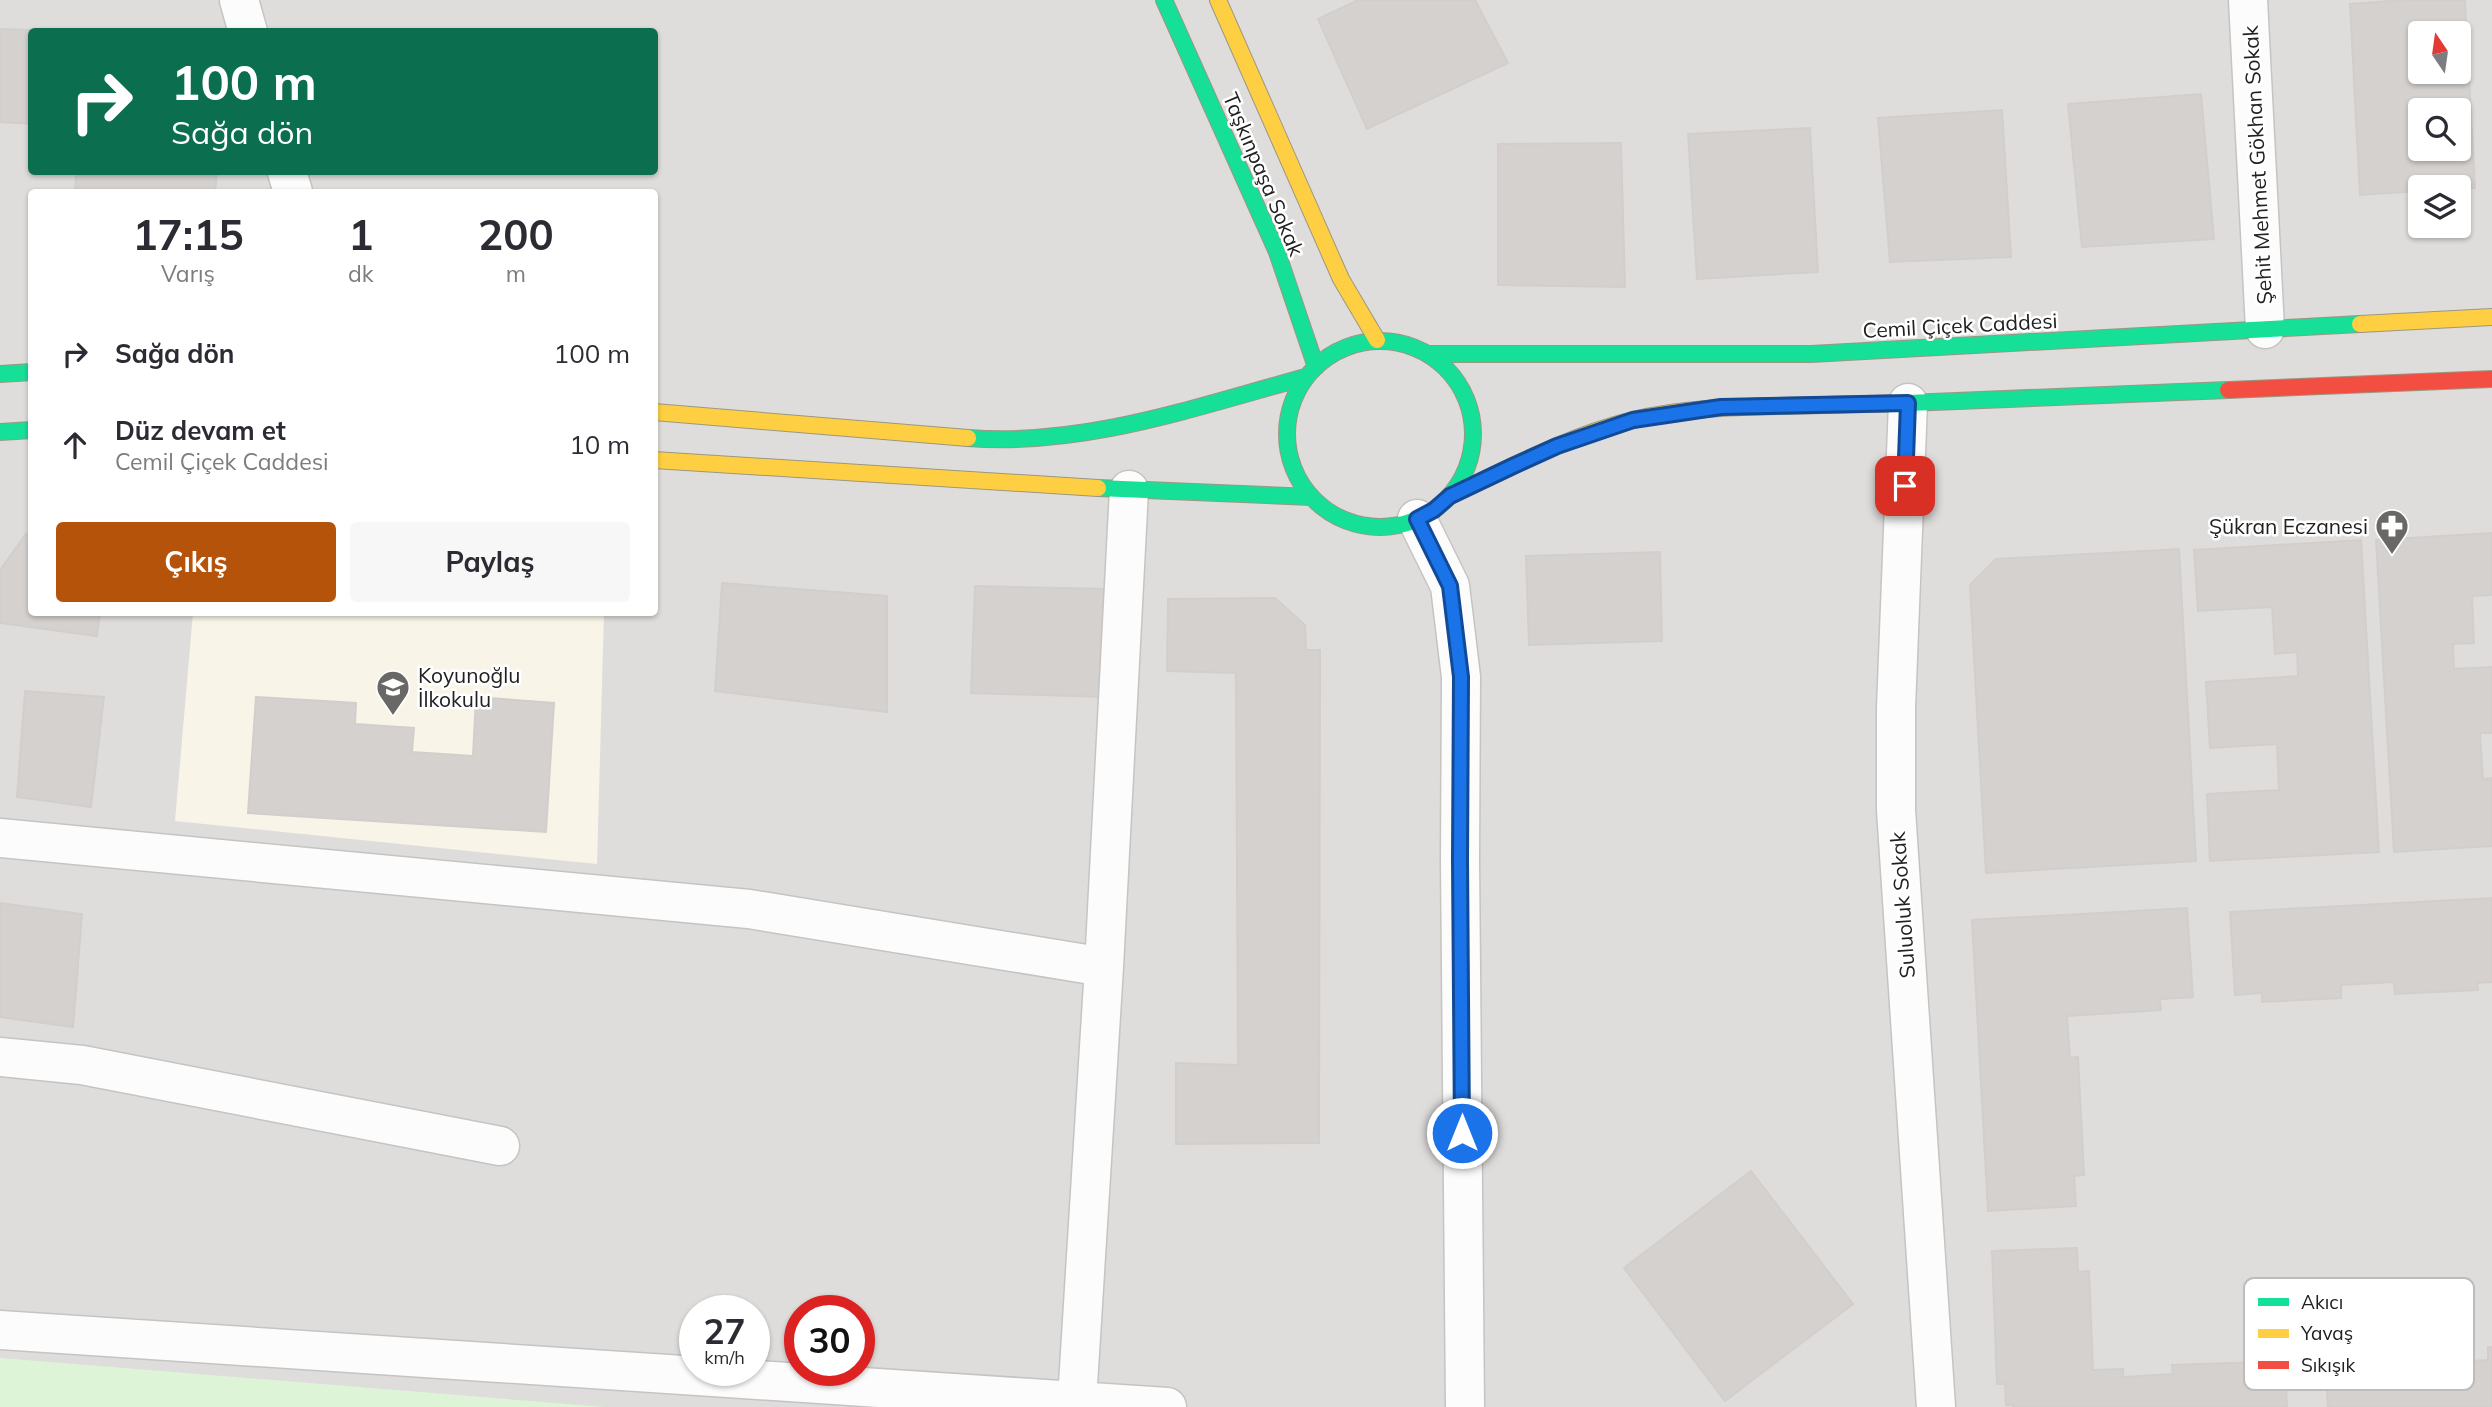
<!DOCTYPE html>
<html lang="tr">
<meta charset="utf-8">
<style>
:root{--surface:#fff;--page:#f7f7f7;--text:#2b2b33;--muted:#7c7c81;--accent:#b45309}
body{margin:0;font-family:Mulish,sans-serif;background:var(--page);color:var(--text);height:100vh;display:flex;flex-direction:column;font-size:26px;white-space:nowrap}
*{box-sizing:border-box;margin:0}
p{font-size:23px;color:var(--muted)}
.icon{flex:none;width:38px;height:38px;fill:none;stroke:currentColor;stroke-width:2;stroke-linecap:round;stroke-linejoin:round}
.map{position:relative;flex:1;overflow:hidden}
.panel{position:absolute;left:28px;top:189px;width:630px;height:427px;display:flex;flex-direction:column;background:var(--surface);border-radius:7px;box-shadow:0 2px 5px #0004}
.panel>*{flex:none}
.hud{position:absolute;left:28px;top:28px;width:630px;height:147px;border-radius:7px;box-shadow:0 2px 5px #0004;background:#0b6e4f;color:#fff;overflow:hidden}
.needle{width:46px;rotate:347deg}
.controls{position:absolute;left:2408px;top:21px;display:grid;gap:14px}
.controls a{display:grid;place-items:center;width:63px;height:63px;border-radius:7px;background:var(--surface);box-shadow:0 2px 5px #0004;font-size:35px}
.speed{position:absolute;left:679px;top:1295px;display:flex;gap:14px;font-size:35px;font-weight:700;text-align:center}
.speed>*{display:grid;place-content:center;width:91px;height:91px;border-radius:50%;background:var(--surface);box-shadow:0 2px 5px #0004;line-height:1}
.speed small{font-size:18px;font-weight:400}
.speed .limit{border:10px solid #d22;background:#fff;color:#111}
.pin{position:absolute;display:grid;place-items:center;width:60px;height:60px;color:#fff;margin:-30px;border-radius:14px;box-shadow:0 4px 10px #0006}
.me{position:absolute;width:77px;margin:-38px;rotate:0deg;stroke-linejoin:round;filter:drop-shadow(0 0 5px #0008)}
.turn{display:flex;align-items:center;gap:24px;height:147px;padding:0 28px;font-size:32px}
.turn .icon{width:91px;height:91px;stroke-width:2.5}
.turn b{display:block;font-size:49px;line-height:60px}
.eta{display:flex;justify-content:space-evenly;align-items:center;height:119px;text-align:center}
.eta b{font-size:42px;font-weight:700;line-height:49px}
.button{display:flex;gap:14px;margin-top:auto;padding:14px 28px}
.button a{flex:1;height:80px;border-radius:7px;background:var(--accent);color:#fff;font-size:28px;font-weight:700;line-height:80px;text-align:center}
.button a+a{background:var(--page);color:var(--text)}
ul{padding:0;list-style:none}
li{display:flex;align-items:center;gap:21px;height:91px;padding:0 28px}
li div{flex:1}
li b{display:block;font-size:26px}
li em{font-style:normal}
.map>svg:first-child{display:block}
.residential{fill:#dfdddc;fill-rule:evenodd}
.education{fill:#f8f4e7}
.park{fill:#ddf5d6}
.building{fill:#d4d1cf;stroke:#d3cecb;stroke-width:2;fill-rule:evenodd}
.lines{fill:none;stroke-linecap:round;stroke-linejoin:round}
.street-casing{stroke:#c5c4c2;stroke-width:41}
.fast-casing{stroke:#9b9781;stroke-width:18}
.slow-casing{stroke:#9b9781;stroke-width:18}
.jam-casing{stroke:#9b9781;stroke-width:18}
.street{stroke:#fdfcfc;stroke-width:38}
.fast{stroke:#16e098;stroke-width:16}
.slow{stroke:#ffcf43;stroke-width:16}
.jam{stroke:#f24e42;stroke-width:16}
.route-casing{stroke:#114b97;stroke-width:18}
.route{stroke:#1a73e8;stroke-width:12}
.labels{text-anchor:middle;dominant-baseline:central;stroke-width:5;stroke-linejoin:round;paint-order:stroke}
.street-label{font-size:21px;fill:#212121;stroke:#fff}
.poi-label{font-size:21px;fill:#212121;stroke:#fff;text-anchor:end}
.key{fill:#fff;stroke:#bcbcbc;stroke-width:2}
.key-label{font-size:19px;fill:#212121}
</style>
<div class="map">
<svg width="2492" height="1407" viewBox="0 0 2492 1407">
<rect width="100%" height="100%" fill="#f0edea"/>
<path class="residential" d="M0,0H2492V1407H0ZM32,32H654V172H32ZM2420,33H2459V72H2420ZM2420,110H2459V149H2420ZM2420,187H2459V226H2420ZM32,192H654V612H32ZM695,1311H754V1370H695ZM800,1311H859V1370H800Z"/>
<path class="education" d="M193,613H604L597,864L175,821Z"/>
<path class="park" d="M0,1358L604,1407H0Z"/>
<path class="building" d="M1358,0H1475L1508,63L1367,129L1318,19Z
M2404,0H2465L2475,188L2420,187V191L2360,195L2350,4ZM2420,33H2459V72H2420ZM2420,110H2459V149H2420Z
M0,29L62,31L32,32V124L0,122Z
M2201,94L2214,239L2082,247L2068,104Z
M2002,110L2011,257L1890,262L1878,118Z
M1810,128L1818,272L1697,279L1688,134Z
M1621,143L1625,287L1498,285V144Z
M76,172H217L215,192H75Z
M2492,533V595L2472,596L2474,643L2453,644L2454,669L2492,667V733H2480L2483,779L2492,778V846L2394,852L2376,540Z
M26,534L32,535V612H100L97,636L0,623V570Z
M2361,540L2379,852L2210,861L2207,794L2279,790L2277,744L2210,748L2206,682L2298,676L2297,652L2275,654L2272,607L2198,611L2194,550Z
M2179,549L2196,861L1986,873L1970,585L1996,559Z
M1660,552L1662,641L1529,645L1526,556Z
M722,583L887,596V712L715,691Z
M975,586L1108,589L1106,697L971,693Z
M1275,598L1305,625L1306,650H1320L1319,1143L1176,1144V1063L1238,1065L1236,673L1167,671L1168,599Z
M25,691L104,697L91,807L17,797Z
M256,697L356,703L355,724L414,728L412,752L473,756L476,697L554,703L546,832L248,813Z
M2492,898V982L2477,983L2478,990L2395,994L2394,982L2341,985V998L2262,1002V993L2235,995L2230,912Z
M0,903L82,914L73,1027L0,1017Z
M2187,908L2193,997L2160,999L2161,1010L2067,1016L2070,1058L2078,1057L2084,1175L2074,1176L2076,1206L1988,1211L1972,920Z
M1751,1171L1853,1304L1725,1401L1624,1268Z
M2077,1248L2078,1272L2089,1271L2093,1370L2123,1369V1377L2173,1374L2172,1365L2258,1362V1370L2285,1369L2287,1407H2013V1405H2006L2005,1384H1997L1992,1251Z
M2488,1347H2492V1407H2328L2325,1364L2352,1362V1355L2435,1351V1363L2488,1360Z"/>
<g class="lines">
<defs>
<path id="street" d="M239,0L248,32
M2248,0L2265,329
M287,172L293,192
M1908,403L1896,708V810L1936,1407
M1417,519L1450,586L1461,677L1460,860L1465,1407
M0,838L749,909L1104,967
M0,1057L82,1065L500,1146
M0,1330L1167,1407
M1077,1401L1104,967L1129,490"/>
<path id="fast" d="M1164,0L1277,252L1316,367
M1287 434a93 93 0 1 1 186 0a93 93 0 1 1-186 0Z
M1429,354H1811L2360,324
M0,374L32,372
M1782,406L1908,403L2228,390
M0,432L32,430
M968,438C1084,447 1195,407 1306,377
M1098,488L1311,497"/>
<path id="slow" d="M1218,0L1341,279L1377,340
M2360,324L2492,317
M654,412L968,438
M654,460L1098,488
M1450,496C1509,468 1569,436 1633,420C1681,408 1733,407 1782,406"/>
<path id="jam" d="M2228,390L2492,379"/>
</defs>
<use href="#street" class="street-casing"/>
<use href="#fast" class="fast-casing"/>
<use href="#slow" class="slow-casing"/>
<use href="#jam" class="jam-casing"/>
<use href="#street" class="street"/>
<use href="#fast" class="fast"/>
<use href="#slow" class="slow"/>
<use href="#jam" class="jam"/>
</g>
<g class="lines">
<defs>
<path id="route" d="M1462,1133L1460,860L1461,677L1450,586L1417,519L1434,510L1450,496L1513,466L1557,446L1633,420L1721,407L1908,403L1905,486"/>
</defs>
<use href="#route" class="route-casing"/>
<use href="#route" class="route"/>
</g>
<defs>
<symbol id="pharmacy-pin" viewBox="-11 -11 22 30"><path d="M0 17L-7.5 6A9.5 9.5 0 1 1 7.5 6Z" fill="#696867" stroke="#fff"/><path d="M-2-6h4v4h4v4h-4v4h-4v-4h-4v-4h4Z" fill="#fff"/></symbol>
<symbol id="school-pin" viewBox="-11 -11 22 30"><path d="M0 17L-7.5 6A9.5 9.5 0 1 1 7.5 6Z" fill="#696867" stroke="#fff"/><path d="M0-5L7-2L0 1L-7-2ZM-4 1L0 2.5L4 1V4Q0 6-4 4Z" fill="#fff"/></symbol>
</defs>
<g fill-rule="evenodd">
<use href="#pharmacy-pin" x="2373" y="507" width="38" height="52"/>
<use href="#school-pin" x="374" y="668" width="38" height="52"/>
</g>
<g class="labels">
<g class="street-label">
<text transform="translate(2257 165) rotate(-93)">Şehit Mehmet Gökhan Sokak</text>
<text transform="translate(1264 174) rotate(67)">Taşkınpaşa Sokak</text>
<text transform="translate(1960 325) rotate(-3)">Cemil Çiçek Caddesi</text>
<text transform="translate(1902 905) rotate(-94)">Suluoluk Sokak</text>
</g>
<g class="poi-label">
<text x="2368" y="526">Şükran Eczanesi</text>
<text x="418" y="675" text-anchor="start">Koyunoğlu<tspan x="418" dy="24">İlkokulu</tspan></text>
</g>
</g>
<rect x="2244" y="1278" width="230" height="112" rx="10" class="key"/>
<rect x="2258" y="1298" width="31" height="8" fill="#16e098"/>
<rect x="2258" y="1329" width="31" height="9" fill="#ffcf43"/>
<rect x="2258" y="1361" width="31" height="8" fill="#f24e42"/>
<g class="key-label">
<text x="2301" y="1309">Akıcı</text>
<text x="2301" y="1340">Yavaş</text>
<text x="2301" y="1372">Sıkışık</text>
</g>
</svg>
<div class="controls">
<a><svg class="needle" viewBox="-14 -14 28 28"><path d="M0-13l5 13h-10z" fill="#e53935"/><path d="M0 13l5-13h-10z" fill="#7c7c81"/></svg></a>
<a><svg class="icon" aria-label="search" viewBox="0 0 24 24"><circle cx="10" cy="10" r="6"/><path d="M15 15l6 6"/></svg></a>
<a><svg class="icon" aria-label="layers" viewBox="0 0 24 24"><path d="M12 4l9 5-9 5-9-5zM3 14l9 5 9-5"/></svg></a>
</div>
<div class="speed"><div>27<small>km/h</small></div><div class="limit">30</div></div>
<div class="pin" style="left:1905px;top:486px;background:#d93025"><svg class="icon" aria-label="arrive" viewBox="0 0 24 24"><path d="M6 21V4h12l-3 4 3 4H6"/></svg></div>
<svg class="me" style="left:1462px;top:1133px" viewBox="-20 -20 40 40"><circle r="17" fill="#1a73e8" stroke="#fff" stroke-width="3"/><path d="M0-11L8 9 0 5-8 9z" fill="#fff"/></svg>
<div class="hud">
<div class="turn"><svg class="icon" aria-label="right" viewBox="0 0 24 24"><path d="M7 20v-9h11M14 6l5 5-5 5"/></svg><div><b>100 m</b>Sağa dön</div></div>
</div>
<section class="panel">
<div class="eta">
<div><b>17:15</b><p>Varış</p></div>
<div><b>1</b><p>dk</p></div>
<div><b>200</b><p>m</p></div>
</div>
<ul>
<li><svg class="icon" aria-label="right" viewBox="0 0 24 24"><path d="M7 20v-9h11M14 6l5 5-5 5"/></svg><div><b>Sağa dön</b></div><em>100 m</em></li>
<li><svg class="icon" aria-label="ahead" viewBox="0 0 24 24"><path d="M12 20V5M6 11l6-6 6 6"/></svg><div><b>Düz devam et</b><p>Cemil Çiçek Caddesi</p></div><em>10 m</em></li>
</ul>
<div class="button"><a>Çıkış</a><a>Paylaş</a></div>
</section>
</div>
